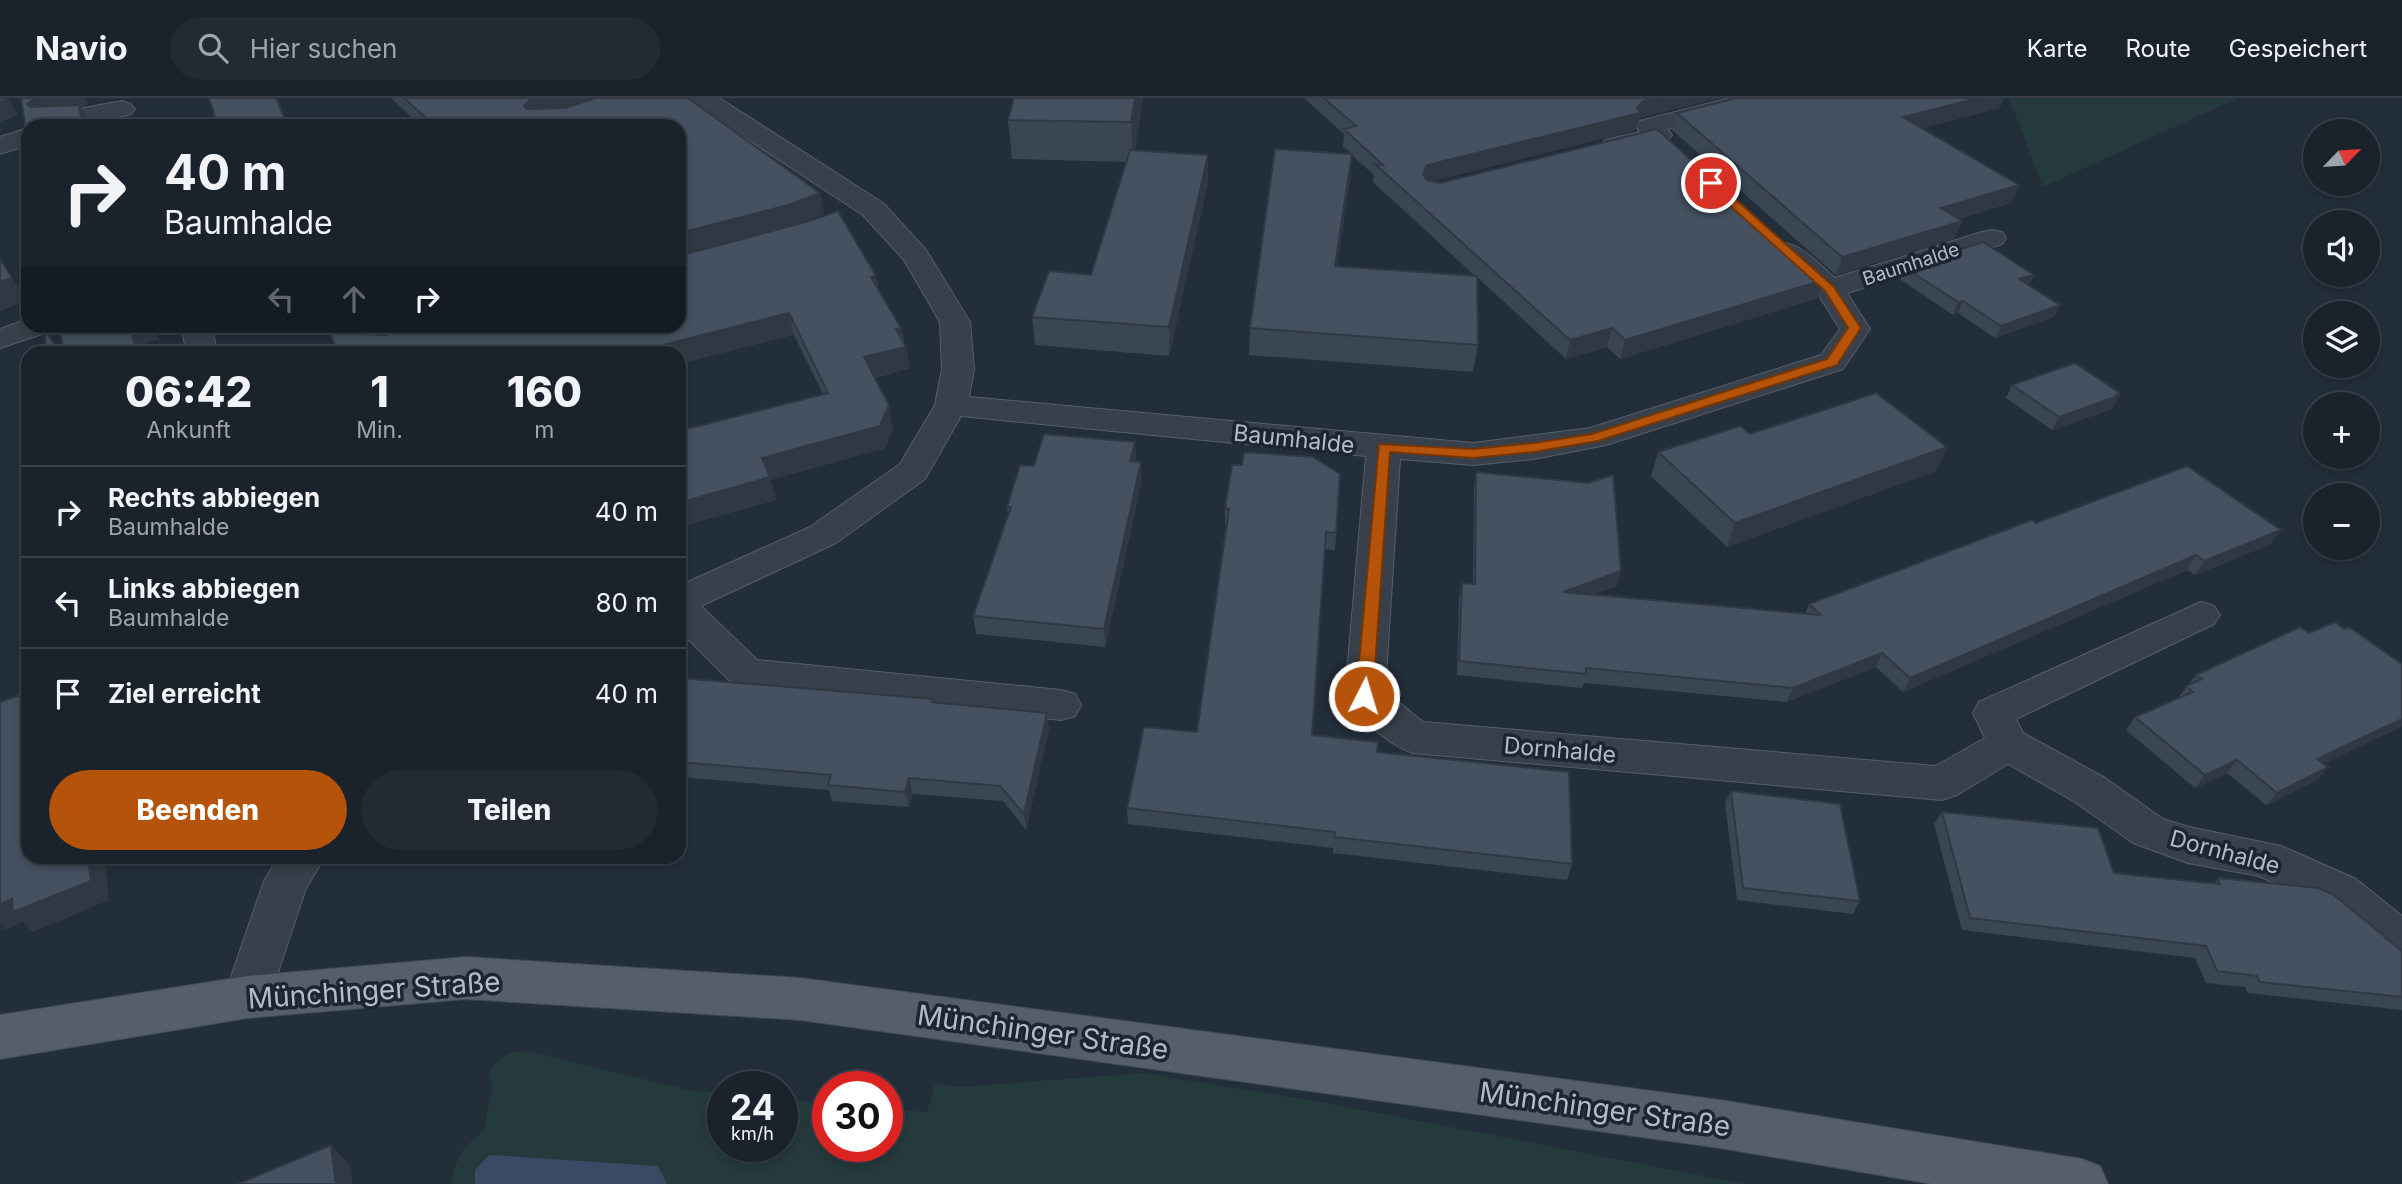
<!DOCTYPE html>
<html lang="de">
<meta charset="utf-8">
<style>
:root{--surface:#1a222c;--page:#232a34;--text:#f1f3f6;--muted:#9fa4a9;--line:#383f48;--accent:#b45309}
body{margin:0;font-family:Inter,sans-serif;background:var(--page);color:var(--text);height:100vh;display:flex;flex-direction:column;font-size:26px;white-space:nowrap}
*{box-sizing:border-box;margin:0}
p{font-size:23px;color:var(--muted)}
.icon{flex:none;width:38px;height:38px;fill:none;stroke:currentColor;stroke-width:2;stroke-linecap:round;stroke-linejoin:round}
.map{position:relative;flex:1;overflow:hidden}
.sheet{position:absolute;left:21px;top:248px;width:665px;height:518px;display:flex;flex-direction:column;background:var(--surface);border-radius:21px;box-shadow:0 4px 10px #0003,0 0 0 2px var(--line)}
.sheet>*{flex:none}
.hud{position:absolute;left:21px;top:21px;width:665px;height:214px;border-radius:21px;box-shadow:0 4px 10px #0003,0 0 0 2px var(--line);background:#1a222c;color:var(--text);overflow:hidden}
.needle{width:46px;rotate:65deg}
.fabs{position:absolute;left:2303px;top:21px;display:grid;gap:14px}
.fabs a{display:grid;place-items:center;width:77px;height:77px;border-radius:50%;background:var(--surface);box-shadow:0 4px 10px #0003,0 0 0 2px var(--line);font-size:35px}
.speed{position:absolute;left:707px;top:973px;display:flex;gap:14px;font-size:35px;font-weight:700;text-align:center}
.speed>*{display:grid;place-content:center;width:91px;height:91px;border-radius:50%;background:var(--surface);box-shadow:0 4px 10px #0003,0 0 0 2px var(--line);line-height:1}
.speed small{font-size:18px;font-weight:400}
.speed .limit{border:10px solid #d22;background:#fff;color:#111}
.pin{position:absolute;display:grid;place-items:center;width:60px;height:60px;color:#fff;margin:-30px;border:4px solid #fff;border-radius:50%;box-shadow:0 2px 7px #0007}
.me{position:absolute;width:77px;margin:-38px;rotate:5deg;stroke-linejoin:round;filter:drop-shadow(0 0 5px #0008)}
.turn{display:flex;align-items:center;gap:24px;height:147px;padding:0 28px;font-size:32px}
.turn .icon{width:91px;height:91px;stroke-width:2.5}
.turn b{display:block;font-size:49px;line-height:60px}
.lanes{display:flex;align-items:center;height:66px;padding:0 28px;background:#0003;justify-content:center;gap:35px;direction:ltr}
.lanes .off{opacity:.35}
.eta{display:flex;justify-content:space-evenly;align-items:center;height:119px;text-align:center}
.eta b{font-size:42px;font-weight:800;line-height:49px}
.primary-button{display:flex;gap:14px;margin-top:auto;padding:14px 28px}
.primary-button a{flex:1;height:80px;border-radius:42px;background:var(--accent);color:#fff;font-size:28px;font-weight:800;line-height:80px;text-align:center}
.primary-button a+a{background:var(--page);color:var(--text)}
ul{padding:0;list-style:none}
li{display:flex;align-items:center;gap:21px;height:91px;padding:0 28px;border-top:2px solid var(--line)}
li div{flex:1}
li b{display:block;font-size:26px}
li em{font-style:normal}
header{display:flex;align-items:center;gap:42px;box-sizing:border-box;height:98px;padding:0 35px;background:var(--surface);border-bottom:2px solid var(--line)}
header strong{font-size:33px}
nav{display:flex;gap:38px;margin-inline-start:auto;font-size:24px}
.search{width:490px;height:63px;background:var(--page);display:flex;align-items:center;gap:18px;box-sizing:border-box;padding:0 24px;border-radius:38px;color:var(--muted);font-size:26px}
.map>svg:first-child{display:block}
.green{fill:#253a3c}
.water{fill:#394b64}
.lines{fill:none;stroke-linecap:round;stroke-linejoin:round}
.minor-casing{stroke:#555e69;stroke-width:2}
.major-casing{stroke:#404954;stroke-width:2}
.minor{fill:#37404b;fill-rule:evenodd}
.major{fill:#555f6b;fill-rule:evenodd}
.wall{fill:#3b4653;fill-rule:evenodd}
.shaded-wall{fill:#303943}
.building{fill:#455160;stroke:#303943;stroke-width:2}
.route{fill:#b45309;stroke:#753606;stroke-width:2}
.labels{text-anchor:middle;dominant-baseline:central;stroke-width:7;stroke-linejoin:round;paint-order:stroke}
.far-street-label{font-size:19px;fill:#b3bbc7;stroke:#1c2530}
.street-label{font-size:23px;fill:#b3bbc7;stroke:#1c2530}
.near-street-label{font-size:28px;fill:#b3bbc7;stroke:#1c2530}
</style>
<header>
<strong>Navio</strong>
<div class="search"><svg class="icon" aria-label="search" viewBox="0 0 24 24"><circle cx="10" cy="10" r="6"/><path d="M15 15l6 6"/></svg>Hier suchen</div>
<nav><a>Karte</a><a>Route</a><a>Gespeichert</a></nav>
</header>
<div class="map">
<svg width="2402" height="1086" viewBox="0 0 2402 1086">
<rect width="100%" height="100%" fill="#232e3b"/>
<path class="green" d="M2009,0H2238L2043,89Z
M527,953L688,992L723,995V1048H782V1001L828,1005V1048H887V1011L927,1014L935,986L961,989L1143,975L1337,1007L1745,1086H452C452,1063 467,1046 484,1032L492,990L489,975C499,958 507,954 527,953Z"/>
<path class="water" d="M489,1057L658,1068L667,1086H475V1072Z"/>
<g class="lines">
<defs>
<path id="minor" d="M690,0H719L883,105L926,152L970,224L974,271L969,299L1473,345L1590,330L1821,257L1840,231L1818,196L1774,158L1770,152L1774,146C1798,140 1817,165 1835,180L1982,134L1992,132L2002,134L2006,140L2002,146L1847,195L1870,231L1843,271L1606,347L1534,361L1473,367L1400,361L1385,593L1423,624L1936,668L1985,640L1973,615L1979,604L2201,504L2214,508L2220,517L2214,526L2016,621L2023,635L2105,680L2163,721L2189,729L2281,748L2356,781L2402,818V865L2386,859L2324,807L2259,778L2188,765L2133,745L2075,704L2008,666L1957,697L1942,702L1413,655C1389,647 1358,620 1345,598L1366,358L961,318L925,381L836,445L701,508L757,562L1061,592L1075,596L1081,607L1075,618L1061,622L746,589L732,585L679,532V488L810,429L900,366L935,307L942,271L940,224L904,162L863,117L693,5Z
M1730,0H1772L1769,5L1667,31L1672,37L1668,42L1614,56L1605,54L1601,48L1605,42L1640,34L1636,28L1640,23Z
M122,3L131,6L135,11L131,16L81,28H43C54,13 103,7 122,3Z
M28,30V47L0,56V39Z
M28,221V228H52L48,234L0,250V231Z
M181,228H211L218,256H187Z
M278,760H324L306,790L265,914L248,920L231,914L224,899L264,783Z"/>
<path id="major" d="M466,859L800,880L1720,1002L2082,1061L2100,1068L2108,1086H1932L1720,1050L800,922L466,901L248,920L0,961V917L248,878Z"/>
</defs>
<use href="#minor" class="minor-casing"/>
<use href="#major" class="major-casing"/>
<use href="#minor" class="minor"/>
<use href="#major" class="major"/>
</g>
<path class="wall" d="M391,0H690V2L820,95L824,116L792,127L679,28H421Z
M1143,0L1135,52L1208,57V84L1169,258L1035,247L1032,219L1091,177L1126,64L1012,61L1008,22Z
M1304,0H1719L1639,20L1636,32L1432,83L1824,182L1818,200L1620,261L1607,249L1566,261L1477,179L1478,247L1473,274L1249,257L1250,230L1352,56L1343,48L1344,36ZM1352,57L1374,77L1373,84L1475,178L1337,168L1350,82Z
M2000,10L1922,30L2019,87L2011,105L1958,121L1962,123L1954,141L1836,177L1672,32L1677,15Z
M1904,169L2029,188L2054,219L1995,240L1958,215L1953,217L1900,181Z
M876,178L879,194L901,230L910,270L875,280L893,330L885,350L770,382L776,402L679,429L823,296L794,237L679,228Z
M2012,287L2120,295L2112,311L2052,332L2006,300Z
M1750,336L1947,349L1936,373L1727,449L1651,378L1658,354Z
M1135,344L1136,363L1142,382L1105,549L976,536L973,518L1008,418L1007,409L1034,368Z
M1476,374L1617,488L1592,496L1805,516L1809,506L2036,425L2271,446L2195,477L2187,472L1903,594L1876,569L1787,604L1584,585L1582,590L1457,577L1459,499L1462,485L1473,486L1474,389Z
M1340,376L1335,452L1325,451L1312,637L1377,654L1572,766L1567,782L1333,755V750L1128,726L1127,710L1197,634L1226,427H1225V410Z
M2196,577L2402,628L2323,666L2328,669L2317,682L2266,707L2227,675L2195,690L2126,632L2135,619L2177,601Z
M679,580L933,601V604L1049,631L1026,732L1003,703L913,696L909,709L832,703L829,692L679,679Z
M1731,693L1860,803L1853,816L1737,802L1725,705Z
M1942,714L2114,775L2214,786L2218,780L2402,853V912L2248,895L2245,889L2206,885L2195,860L1962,832L1934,726Z"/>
<path class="shaded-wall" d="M36,0H86L88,7L81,9L91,28L82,24L40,28L27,6Z
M276,0H278L289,28H288Z
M532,0H594L537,21L524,8Z
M1135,0H1143L1133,64L1131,24Z
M1656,0H1719L1639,20L1636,32L1425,85L1423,76L1427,67L1637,10L1643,3Z
M1978,0H2004L2000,10L1897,36L1903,19Z
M8,1L18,17L0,24V4Z
M452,24L453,28H439Z
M1352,56L1350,82L1333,195L1335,168Z
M1208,57V84L1169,258V229Z
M2019,87L2011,105L1934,128L1941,110Z
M820,95L824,116L792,127L679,157V135Z
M1962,123L1954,141L1836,177L1842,159Z
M0,161L27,203L0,213Z
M2034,177L2028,189L2019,181Z
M876,178L880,200L871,179Z
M1824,182L1818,200L1620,261L1625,242Z
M1963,203L1958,215L1953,217L1958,204Z
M2060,207L2054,219L1995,240L2001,228Z
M789,215L794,237L679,266V256H627Z
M130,228H154L158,242L143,246L146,256H137Z
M335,228H421L347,246L330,235Z
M901,230L904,249H906L910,270L868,281L864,259L896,231Z
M1612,230L1607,249L1566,261L1570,242Z
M2120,295L2112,311L2052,332L2059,319Z
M889,307L893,330L885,350L770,382L776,402L679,429V405L762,360Z
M1135,344L1136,362L1131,381L1130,363Z
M1947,349L1936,373L1727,449L1735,425Z
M1141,364L1142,382L1105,549L1104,531Z
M2281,432L2271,446L2195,477L2204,463Z
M2196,457L2187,472L1903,594L1910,580Z
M1621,473L1617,488L1560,508L1563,494Z
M1882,555L1876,569L1787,604L1793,590Z
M1047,615L1049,631L1026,732L1024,716Z
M2402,621V628L2306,674L2317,661Z
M2237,662L2227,675L2195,690L2205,677Z
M2328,669L2317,682L2266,707L2277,695Z
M909,680L913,696L909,709L905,694Z
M88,760H105L109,802L33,834L23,824L5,832L0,827V806L12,801Z
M331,1047L350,1067L353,1086H336Z"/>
<path class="building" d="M0,0H7L8,1L0,4Z
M21,0H36L27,6L30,9L79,7L82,24L95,21L97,28H28V47Z
M209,0H276L288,28H218Z
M404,0H532L524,8L527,11L565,10L595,0H688L820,95L788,107L679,135V28H457L452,24L439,28H435Z
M1014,0H1135L1131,24L1008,22Z
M1324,0H1656L1643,3L1637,10L1640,15L1427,67L1423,76L1427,82L1440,85L1657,31L1824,182L1625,242L1612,230L1570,242L1375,66L1383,67L1344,31L1356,28Z
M1736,0H1978L1903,19L2019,87L1941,110L1962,123L1842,159L1677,15Z
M1275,51L1352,56L1335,168L1477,178L1478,247L1250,230Z
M1130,52L1208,57L1169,229L1032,219L1049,173L1091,177Z
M838,113L876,178L871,179L901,230L896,231L906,249L864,259L889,307L880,328L762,360L770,379L679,405V333L828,295L789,215L627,256H339L327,228H335L330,235L386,237L420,228H679V158L809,123Z
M1983,144L2034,177L2019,181L2060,207L2001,228L1963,203L1958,204L1904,169Z
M0,161L12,180L0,184Z
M60,228H130L137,256H64Z
M43,229L61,256H48Z
M2075,265L2120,295L2116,297L2118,298L2059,319L2012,287Z
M1876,295L1947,349L1735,425L1658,354L1740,328L1750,336Z
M1044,336L1135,344L1130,363L1141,364L1104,531L973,518L1011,409H1007L1020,367L1034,368Z
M1244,354L1313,359L1340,376L1336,435L1326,434L1312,637L1378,644L1377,654L1569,674L1572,766L1334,739L1335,734L1127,710L1144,629L1197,634L1229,411L1225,410L1232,367H1242Z
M2187,368L2281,432L2204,463L2196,457L1910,580L1882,555L1793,590L1586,570V576L1459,563L1462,485L1475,486L1476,374L1588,385L1613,377L1621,473L1563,494L1821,517L1809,506L2032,422L2036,425Z
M2335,524L2344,531L2349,529L2402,566V621L2317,661L2328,669L2277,695L2237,662L2205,677L2135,619L2193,594L2186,588L2202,581L2196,577L2300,529L2309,535Z
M679,580L933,601L932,604L1047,615L1024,716L1000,688L909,680L905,694L828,687L831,677L679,664Z
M28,594V760H88L91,783L13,814L12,801L0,806V604Z
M1731,693L1840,706L1860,803L1743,790Z
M1942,714L2098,730L2114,775L2220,786L2218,780L2319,790L2334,797L2402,853V899L2260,884L2257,878L2217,873L2206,848L1970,820Z
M331,1047L336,1086H238Z"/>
<path class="route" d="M1707,83H1715L1834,189L1861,230L1837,267L1598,343L1534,354L1473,360L1390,354L1373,598L1370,602H1359L1356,598L1379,346L1473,351L1534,345L1592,336L1827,261L1848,230L1825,193L1707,87Z"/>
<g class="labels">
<g class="far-street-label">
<text transform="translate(1911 166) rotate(-18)">Baumhalde</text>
</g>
<g class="street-label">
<text transform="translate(1294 341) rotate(6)">Baumhalde</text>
<text transform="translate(1560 652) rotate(5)">Dornhalde</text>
<text transform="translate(2225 754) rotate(15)">Dornhalde</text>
</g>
<g class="near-street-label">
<text transform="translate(374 892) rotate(-4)">Münchinger Straße</text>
<text transform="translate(1043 934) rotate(8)">Münchinger Straße</text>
<text transform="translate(1605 1011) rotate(8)">Münchinger Straße</text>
</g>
</g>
</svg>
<div class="fabs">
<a><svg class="needle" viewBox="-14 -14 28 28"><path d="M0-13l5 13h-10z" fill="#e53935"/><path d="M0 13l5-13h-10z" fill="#9fa4a9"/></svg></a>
<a><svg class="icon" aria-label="sound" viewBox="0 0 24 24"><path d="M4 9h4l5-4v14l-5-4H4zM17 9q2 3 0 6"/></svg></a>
<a><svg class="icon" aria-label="layers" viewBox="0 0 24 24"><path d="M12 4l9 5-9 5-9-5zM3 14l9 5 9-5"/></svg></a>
<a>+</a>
<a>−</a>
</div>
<div class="speed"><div>24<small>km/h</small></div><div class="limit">30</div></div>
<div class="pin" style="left:1711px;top:85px;background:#d93025"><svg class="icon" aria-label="arrive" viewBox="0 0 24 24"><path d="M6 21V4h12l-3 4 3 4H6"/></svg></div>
<svg class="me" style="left:1364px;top:598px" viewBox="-20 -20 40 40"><circle r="17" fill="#b45309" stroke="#fff" stroke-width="3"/><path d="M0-11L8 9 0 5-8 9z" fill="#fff"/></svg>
<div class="hud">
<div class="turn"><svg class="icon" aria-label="right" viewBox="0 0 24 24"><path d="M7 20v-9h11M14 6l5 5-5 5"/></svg><div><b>40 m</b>Baumhalde</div></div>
<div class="lanes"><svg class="icon off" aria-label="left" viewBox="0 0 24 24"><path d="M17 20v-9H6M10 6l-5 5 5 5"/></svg><svg class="icon off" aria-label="ahead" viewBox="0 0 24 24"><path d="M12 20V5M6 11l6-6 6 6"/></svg><svg class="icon" aria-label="right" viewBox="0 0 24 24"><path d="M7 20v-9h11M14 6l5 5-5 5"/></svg></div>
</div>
<section class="sheet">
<div class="eta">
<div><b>06:42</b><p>Ankunft</p></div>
<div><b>1</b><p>Min.</p></div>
<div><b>160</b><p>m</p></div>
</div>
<ul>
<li><svg class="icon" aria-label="right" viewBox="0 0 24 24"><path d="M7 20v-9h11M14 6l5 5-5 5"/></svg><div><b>Rechts abbiegen</b><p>Baumhalde</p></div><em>40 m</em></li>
<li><svg class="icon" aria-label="left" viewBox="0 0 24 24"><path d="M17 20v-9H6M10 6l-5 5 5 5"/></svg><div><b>Links abbiegen</b><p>Baumhalde</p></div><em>80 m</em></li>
<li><svg class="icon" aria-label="arrive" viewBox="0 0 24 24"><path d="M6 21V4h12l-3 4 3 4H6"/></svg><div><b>Ziel erreicht</b></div><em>40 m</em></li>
</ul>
<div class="primary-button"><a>Beenden</a><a>Teilen</a></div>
</section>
</div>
